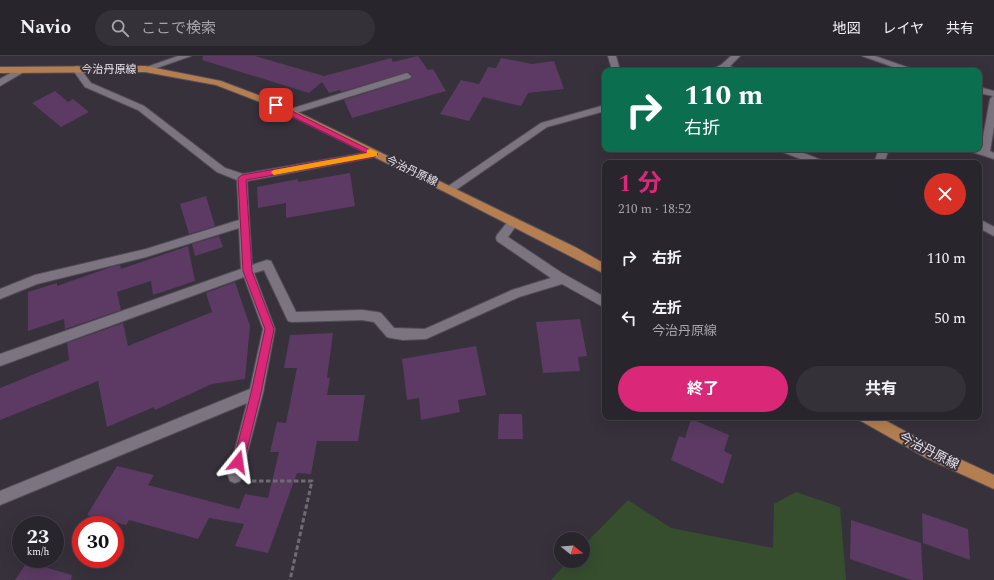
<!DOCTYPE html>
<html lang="ja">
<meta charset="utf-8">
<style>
:root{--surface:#29252d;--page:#353139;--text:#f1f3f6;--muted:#a5a5aa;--line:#454249;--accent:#db2777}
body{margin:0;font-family:Spectral,"Noto Sans JP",serif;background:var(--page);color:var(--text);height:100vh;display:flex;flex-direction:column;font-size:15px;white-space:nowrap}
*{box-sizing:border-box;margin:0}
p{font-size:13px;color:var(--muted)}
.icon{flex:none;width:22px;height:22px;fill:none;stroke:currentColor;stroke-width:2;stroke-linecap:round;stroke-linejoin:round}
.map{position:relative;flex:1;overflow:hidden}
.details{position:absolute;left:602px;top:104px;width:380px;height:260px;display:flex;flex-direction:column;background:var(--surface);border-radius:8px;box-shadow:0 4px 16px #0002,0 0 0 1px var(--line)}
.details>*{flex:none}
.guide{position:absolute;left:602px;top:12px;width:380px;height:84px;border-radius:8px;box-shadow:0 4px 16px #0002,0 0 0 1px var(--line);background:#0b6e4f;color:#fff;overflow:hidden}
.needle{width:26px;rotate:107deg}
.fabs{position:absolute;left:554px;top:476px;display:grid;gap:8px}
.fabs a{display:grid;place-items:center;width:36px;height:36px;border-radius:50%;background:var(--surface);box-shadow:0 4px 16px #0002,0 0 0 1px var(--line);font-size:20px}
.speed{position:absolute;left:12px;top:460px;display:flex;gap:8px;font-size:20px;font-weight:700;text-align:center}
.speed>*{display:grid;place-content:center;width:52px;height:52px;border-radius:50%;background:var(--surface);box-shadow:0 4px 16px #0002,0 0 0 1px var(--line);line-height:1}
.speed small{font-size:10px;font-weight:400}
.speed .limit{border:6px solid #d22;background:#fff;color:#111}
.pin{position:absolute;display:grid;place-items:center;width:34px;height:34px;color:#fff;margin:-17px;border-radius:8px;box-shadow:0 2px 6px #0006}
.me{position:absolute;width:44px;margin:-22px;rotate:15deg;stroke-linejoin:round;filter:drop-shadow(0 0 3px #0008)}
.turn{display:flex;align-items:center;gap:14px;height:84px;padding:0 16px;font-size:18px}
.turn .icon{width:52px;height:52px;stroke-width:2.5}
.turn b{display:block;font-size:28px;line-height:34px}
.round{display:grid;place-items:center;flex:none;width:42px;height:42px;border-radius:21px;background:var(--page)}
.summary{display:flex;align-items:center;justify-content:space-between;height:68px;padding:0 16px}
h1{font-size:24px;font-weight:700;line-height:30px;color:var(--accent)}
.primary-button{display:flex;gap:8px;margin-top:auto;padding:8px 16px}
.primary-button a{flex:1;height:46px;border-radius:24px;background:var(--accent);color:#fff;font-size:16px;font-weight:700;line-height:46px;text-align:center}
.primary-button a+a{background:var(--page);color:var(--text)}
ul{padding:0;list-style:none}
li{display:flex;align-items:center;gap:12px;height:60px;padding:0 16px}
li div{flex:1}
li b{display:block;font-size:15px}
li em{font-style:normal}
header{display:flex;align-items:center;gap:24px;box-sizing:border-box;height:56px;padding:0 20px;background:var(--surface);border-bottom:1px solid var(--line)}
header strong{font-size:19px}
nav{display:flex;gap:22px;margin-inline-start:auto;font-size:14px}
.search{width:280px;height:36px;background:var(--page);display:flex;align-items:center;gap:10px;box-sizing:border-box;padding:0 14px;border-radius:22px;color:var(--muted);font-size:15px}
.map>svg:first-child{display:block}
.green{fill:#364d2e}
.building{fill:#5c3a63}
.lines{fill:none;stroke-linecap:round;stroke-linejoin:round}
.minor-casing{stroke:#544e58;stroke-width:2}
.major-casing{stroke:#544e58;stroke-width:2}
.path{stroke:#6f6a74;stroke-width:3;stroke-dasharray:4.5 2.5;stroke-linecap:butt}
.minor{fill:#7c7581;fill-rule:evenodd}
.major{fill:#b47e51;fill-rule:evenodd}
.route{fill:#db2777;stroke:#8e194d}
.slow{fill:#f59e0b}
.labels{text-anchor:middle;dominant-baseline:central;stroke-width:4;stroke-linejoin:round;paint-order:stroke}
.far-street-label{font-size:11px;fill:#eae6ed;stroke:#37313c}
.street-label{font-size:13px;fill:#eae6ed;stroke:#37313c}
</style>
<header>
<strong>Navio</strong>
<div class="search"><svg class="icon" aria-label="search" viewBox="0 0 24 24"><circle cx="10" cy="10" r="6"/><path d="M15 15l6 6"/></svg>ここで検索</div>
<nav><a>地図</a><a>レイヤ</a><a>共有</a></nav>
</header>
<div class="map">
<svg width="994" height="524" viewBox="0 0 994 524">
<rect width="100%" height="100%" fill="#37313c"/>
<path class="green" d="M796,436L840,451L846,524H551L568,505H583V490L628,444L671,472L773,492L774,448Z"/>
<path class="building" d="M203,0H255L324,20L391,2L393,6L418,0L428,14L433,13L446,35L352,62L344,44L410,23L412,19L407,16L341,36L340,34L329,37L322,26L309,37L202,4Z
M501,2L532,8L554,5L564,33L528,37L521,50L483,41L469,65L440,58L461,24L479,28L488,11L496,12Z
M55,35L68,46L73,43L89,56L61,71L32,47Z
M350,117L355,150L286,162V147L258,152L257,131L298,123V126Z
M206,140L215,170L189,178L180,148Z
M219,180L223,191L195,200L192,188Z
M188,190L195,225L153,239L151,225L117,236L121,254L65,273L64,263L28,275V236L57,227V230L111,211L120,209L121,213Z
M235,226L250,270L245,323L212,328L155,354L154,351L107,371L98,325L0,364V332L69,304L67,287L123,267L128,290L212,256L206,237Z
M580,263L587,300L578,301L580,315L543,317L536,266Z
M333,277L327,322H330L327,339H365L358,385H317L311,418L297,417L268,497L235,490L244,468L209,462L198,483L129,464L126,469L87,459L117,410L154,419L148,429L239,453L245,438L268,442L279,396H270L277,366L286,367L297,312H284L290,279Z
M476,290L486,339L458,344L460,356L421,364L419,342L407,344L402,303Z
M499,358H522L523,383H498Z
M691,363L729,379L724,395L732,399L723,428L671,404L679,380L685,382Z
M922,457L968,473L970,504L923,487Z
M851,464L921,487L923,524H911L850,503Z
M27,506L72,519L71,524H15Z"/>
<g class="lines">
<defs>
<path id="minor" d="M178,0H191L148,15H142L141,13Z
M608,0H616L619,11L622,15L612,14Z
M731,0H740L730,10L740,15H709L721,9Z
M862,0H875L918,15H905Z
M76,10L79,11L91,27L144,50L225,112L243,118L375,95L378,96L380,98L375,101L247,125L252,209L267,204L271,205L296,256L362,254L377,256L381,257L394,272L425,273L512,234L551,222L497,185L496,182L497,179L510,163L514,162L519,166L508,181L562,217L605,241V252L562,228L519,241L426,283L403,284L391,282L387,281L374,266L362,264L292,266L288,265L264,214L254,217L275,273L263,337L240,425L235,427L230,425L228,420L247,347L0,449V435L250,333L263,273L244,221L0,310V298L241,213L239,172L146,201L37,228L0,243V233L35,219L146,193L239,164L237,124L217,116L138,54L85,31L72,13Z
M21,11L24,12V16L0,30V23Z
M407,17L411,20L410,22L293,58H287L285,56L287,54Z
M979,31L994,35V71L990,95L994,97V103L969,95L967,93L981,92L990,43L993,40L979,37Z
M605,49V55L547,71L453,136L449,137L444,133L541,67Z
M778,93H793L824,105L826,107H811L780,95Z
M879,93H889L884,107H874Z
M979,163L994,171V180L979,172Z"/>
<path id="major" d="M145,10L221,25L279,47L577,192L605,208V218L445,136L273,51L216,29L145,16L0,17V11Z
M859,361H879L936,392L994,419V433L926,402L861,365Z"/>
</defs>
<use href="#minor" class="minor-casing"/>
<use href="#major" class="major-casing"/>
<path class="path" d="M252,425H312L290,524"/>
<use href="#minor" class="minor"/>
<use href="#major" class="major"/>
</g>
<path class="route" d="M276,47L378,98L375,101L246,124L252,215L274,273L261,337L244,406L242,410L238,411L234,410L233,406L251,337L265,273L243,215L238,122L242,119L366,97L273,51L272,49Z"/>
<path class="slow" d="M370,93L377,96V100L274,119L271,116L274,114L367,97V94Z"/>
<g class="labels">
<g class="far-street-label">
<text x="109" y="13">今治丹原線</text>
<text transform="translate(412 115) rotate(25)">今治丹原線</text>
</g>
<g class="street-label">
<text transform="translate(929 395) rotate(27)">今治丹原線</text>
</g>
</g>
</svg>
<div class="fabs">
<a><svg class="needle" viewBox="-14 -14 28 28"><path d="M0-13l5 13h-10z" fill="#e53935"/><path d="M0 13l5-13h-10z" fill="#a5a5aa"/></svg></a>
</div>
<div class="speed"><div>23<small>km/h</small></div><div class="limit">30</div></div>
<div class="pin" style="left:276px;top:49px;background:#d93025"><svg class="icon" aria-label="arrive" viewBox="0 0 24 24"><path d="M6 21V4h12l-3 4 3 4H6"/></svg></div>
<svg class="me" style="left:238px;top:406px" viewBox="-20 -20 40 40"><path d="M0-17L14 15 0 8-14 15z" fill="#db2777" stroke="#fff" stroke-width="4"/></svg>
<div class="guide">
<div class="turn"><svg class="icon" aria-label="right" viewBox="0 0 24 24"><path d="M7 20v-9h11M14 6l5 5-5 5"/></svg><div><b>110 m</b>右折</div></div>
</div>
<section class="details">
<div class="summary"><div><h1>1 分</h1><p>210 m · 18:52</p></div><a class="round" style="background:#d93025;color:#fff"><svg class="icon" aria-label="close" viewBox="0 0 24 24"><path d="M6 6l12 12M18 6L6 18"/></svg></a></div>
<ul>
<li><svg class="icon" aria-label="right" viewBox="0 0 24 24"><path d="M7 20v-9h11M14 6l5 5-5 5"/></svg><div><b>右折</b></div><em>110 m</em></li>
<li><svg class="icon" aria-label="left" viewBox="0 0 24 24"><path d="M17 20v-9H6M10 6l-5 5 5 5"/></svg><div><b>左折</b><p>今治丹原線</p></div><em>50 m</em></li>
</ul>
<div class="primary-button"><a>終了</a><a>共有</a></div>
</section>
</div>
